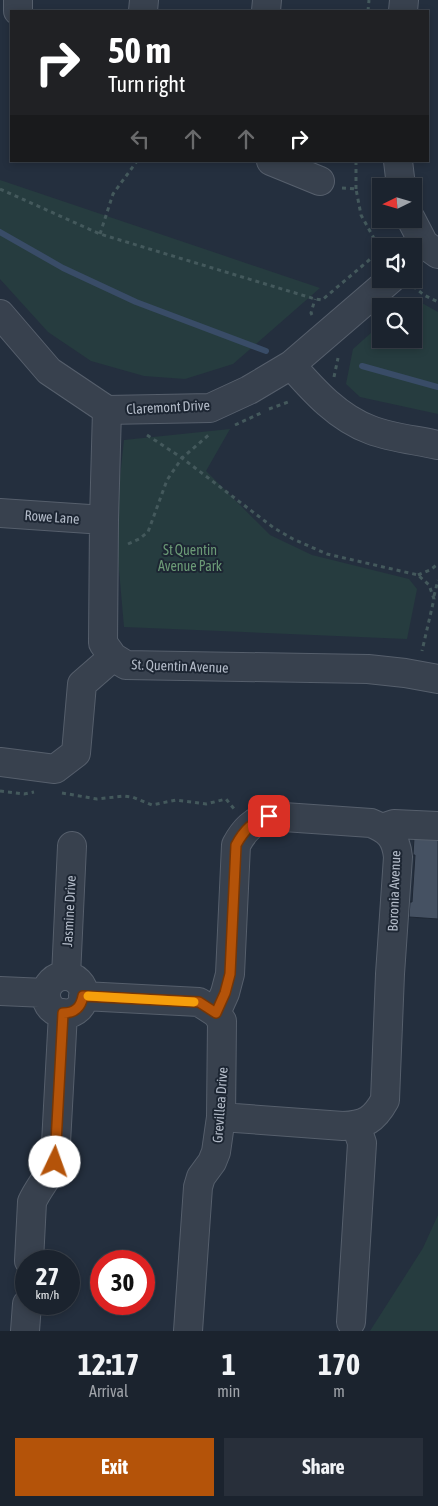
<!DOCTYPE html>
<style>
:root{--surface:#1b232e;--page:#282f3a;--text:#f1f3f6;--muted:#a0a4aa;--line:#39404a;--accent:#b45309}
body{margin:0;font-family:"Asap Condensed",sans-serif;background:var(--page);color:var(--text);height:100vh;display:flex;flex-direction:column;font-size:19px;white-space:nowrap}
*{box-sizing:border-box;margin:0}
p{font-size:16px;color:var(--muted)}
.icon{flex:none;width:28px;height:28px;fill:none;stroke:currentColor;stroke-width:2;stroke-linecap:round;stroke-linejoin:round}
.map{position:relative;height:1331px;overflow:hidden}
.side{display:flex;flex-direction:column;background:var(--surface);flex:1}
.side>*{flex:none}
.hud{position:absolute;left:10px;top:10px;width:419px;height:152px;border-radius:0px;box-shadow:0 2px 8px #0003,0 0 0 1px var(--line);background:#202124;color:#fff;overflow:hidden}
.needle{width:32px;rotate:265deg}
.fabs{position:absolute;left:372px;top:178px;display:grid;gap:10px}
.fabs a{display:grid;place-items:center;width:50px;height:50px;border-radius:0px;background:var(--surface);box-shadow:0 2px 8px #0003,0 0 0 1px var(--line);font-size:25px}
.speed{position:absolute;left:15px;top:1250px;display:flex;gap:10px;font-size:25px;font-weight:700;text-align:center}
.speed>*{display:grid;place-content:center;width:65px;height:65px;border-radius:50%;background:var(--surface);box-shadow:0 2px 8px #0003,0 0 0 1px var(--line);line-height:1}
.speed small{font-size:12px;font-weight:400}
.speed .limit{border:8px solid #d22;background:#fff;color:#111}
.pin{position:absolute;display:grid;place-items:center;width:42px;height:42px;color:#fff;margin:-21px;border-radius:10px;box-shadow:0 2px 8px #0006}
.me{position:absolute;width:55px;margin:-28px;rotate:3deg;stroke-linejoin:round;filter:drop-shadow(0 0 4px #0008)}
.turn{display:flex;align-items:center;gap:18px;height:105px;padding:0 15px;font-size:22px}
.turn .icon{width:65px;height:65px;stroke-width:2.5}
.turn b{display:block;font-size:35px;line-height:42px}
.lanes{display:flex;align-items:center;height:48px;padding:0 15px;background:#0003;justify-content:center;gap:25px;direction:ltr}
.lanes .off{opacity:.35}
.eta{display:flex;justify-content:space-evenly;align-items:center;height:85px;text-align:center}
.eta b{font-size:30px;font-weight:700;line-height:35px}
.cta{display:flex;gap:10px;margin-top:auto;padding:10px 15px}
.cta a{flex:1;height:58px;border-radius:0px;background:var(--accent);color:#fff;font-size:20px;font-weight:700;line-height:58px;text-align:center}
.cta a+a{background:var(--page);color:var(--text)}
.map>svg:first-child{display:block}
.green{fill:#263c3f}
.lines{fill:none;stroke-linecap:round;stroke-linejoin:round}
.stream{stroke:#394c67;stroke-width:6}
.building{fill:#455162;stroke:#1f2835}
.minor-casing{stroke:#565f6c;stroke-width:30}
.path{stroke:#44595c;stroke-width:3;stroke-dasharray:4 4;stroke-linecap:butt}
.minor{stroke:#38414e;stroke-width:28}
.route-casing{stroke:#753606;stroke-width:12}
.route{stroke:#b45309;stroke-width:9}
.slow{stroke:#f59e0b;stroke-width:9}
.labels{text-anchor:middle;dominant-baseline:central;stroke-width:4;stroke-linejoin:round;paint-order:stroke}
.street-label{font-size:14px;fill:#b4bcc9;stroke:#1d2633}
.park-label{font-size:14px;fill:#6b9a76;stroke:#1d2633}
</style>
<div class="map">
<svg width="438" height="1331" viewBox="0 0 438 1331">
<rect width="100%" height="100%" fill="#242f3e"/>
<path class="green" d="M0,180L320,288L233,364L185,379L144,376L91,361L48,332L0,279Z
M411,297L438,312V414L360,397L346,384L353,349L381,324V339H414V306H401Z
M230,429L206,471L270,535L312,555L409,579L417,589L407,639L124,627L115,524L124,440Z
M438,1215V1331H370L423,1248Z"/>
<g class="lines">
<path class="stream" d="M0,232L63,268L136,302L266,351
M362,366L438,387"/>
</g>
<path class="building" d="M438,835V919L409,917L410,902H412L415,855H413L414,838Z"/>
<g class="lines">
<defs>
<path id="minor" d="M18,11V0
M143,11L144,0
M266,11L267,0
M403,11L404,0
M271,161L320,181
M398,161L401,186
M411,219L424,244L438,254
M0,314L49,371L107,410L210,408L249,390L291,365L391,279
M291,365C314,391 338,418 371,430C392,438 416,440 438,445
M107,410L104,520L103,643L113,657L126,665L368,669L405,673L438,679
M0,513L104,520
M0,762L55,769L76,753L82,684L113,657
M382,828L394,824L438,826
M66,976L72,846
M46 995a19 19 0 1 1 38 0a19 19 0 1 1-38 0Z
M0,991L46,993
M83,996L199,1002L216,1013L222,1021L221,1117L216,1152L212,1162L201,1177L198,1187L188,1331
M216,1013L225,993L230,974L236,845C244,830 253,821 269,816L371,823C389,830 396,838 398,857L390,974L385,1100C374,1120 365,1125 343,1126L221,1117
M29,1261L32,1202C38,1188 49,1177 55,1162L63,1013
M351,1322L362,1143L356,1125
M25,1331L27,1304"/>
</defs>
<use href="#minor" class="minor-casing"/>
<path class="path" d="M368,11L369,0
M342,188L356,189L361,215L381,251
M0,189L100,234L315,299L322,300L381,250
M356,189V161
M100,234L113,194L137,161
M413,286L424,295L438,302
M312,315L311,313L315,299
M334,377L338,358
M269,409L291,401
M235,425L261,413
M147,435L182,458L274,528L293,539L327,554L418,575L429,585L434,599L422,651
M128,544L139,539L148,532L167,480L182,458L211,433
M418,575L430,570L438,564
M434,596L438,580
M0,791L24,794L34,792
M62,793L97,799L124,796L132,797L152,805L176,800L206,804L226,799L235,810"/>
<use href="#minor" class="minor"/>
</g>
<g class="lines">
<defs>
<path id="route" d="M55,1162L63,1013C75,1013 81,1007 83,996L199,1002L216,1013L225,993L230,974L236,845C244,830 253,821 269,816"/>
</defs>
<use href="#route" class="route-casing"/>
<use href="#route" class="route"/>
<path class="slow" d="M88,996L194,1002"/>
</g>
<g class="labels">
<g class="street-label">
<text transform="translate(168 407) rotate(-3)">Claremont Drive</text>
<text transform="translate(52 517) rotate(4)">Rowe Lane</text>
<text transform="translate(180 666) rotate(2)">St. Quentin Avenue</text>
<text transform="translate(394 891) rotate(-88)">Boronia Avenue</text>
<text transform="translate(69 911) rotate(-87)">Jasmine Drive</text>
<text transform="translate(220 1105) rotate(-86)">Grevillea Drive</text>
</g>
<g class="park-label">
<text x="190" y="550">St Quentin<tspan x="190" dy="16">Avenue Park</tspan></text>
</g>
</g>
</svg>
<div class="fabs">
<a><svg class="needle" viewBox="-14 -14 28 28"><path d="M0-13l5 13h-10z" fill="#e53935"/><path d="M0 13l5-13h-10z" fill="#a0a4aa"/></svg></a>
<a><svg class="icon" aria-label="sound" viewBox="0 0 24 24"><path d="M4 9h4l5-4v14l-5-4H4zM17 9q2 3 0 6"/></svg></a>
<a><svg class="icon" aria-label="search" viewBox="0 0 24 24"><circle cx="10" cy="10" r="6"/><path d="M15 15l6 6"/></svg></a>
</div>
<div class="speed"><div>27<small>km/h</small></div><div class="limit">30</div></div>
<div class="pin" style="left:269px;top:816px;background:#d93025"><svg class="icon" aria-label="arrive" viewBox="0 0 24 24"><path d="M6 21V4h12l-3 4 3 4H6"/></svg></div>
<svg class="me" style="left:55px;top:1162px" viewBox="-20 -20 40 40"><circle r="19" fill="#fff"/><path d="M0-13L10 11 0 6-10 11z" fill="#b45309"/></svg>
<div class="hud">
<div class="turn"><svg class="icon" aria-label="right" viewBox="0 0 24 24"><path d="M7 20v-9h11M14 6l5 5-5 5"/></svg><div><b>50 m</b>Turn right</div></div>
<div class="lanes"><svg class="icon off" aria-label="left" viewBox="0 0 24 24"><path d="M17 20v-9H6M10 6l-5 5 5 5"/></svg><svg class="icon off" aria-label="ahead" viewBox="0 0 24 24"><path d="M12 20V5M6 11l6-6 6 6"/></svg><svg class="icon off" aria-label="ahead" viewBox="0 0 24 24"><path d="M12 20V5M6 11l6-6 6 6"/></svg><svg class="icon" aria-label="right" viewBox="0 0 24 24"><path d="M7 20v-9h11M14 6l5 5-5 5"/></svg></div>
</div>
</div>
<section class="side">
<div class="eta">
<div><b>12:17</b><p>Arrival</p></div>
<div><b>1</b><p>min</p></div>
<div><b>170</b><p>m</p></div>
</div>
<div class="cta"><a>Exit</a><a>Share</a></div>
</section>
